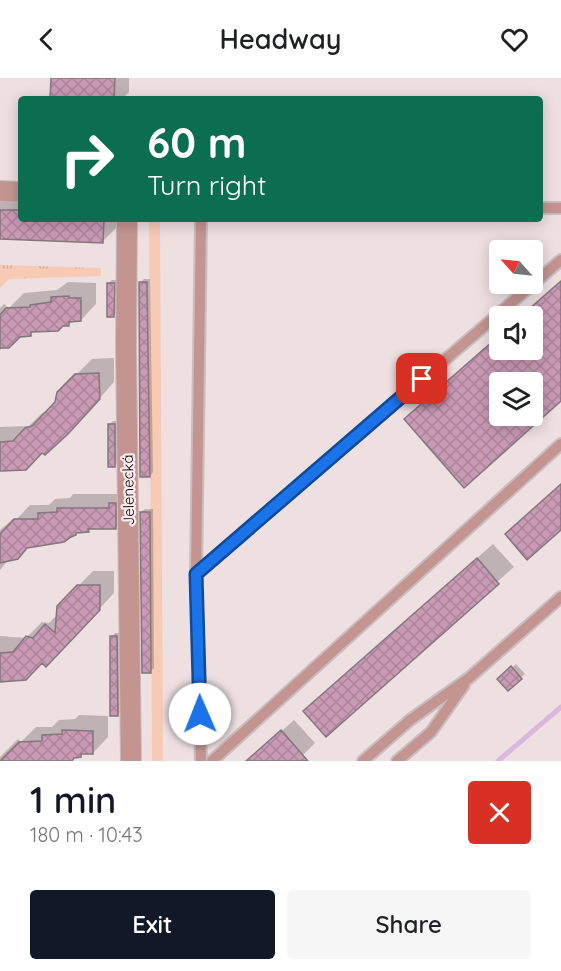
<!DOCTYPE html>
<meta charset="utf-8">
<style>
:root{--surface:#fff;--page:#f6f6f6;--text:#202124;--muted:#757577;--accent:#111827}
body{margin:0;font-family:Quicksand,sans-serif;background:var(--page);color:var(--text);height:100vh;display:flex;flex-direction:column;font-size:22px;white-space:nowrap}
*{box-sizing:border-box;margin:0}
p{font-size:20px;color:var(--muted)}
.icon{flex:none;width:33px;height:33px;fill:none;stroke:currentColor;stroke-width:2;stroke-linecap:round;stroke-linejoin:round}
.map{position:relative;height:683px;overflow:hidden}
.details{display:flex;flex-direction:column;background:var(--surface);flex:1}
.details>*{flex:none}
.top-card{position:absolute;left:18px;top:18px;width:525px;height:126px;border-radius:6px;box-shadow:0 3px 15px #0003;background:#0b6e4f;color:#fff;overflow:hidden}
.needle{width:39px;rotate:297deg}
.fabs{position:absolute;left:489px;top:162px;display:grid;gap:12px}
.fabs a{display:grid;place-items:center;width:54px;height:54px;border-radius:6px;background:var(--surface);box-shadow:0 3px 15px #0003;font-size:30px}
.pin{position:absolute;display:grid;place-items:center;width:51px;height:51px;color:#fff;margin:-26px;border-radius:12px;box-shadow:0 3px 9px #0006}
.me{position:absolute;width:66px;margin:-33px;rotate:359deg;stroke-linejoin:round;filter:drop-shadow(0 0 4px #0008)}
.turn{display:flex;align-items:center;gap:21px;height:126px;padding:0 30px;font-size:27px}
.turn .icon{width:78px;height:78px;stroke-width:2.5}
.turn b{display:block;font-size:42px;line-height:51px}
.round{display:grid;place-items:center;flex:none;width:63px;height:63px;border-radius:6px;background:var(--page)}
.head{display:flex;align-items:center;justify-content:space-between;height:102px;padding:0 30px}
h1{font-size:36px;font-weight:600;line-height:45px;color:var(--accent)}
.action{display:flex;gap:12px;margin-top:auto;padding:12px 30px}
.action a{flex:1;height:69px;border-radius:6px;background:var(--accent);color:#fff;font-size:24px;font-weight:600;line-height:69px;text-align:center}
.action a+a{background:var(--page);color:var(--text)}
header{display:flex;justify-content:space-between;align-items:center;height:78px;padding:0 30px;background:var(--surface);font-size:27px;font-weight:600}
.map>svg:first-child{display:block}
.green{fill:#f7cab6}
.park{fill:url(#park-tufts)}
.shadow{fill:#0003;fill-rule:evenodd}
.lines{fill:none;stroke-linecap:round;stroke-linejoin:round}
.stream{stroke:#dbb7df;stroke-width:5}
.building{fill:url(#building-cross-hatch);stroke:#83777e;stroke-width:1.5;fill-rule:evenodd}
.lane-casing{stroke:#cabdbf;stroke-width:14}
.street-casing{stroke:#cabdbf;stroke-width:22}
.lane{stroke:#c49590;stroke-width:10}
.street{stroke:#c49590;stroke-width:20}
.route-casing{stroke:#114b97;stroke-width:15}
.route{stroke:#1a73e8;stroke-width:10}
.labels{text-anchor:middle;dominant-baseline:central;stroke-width:4.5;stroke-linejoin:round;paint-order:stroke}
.street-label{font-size:15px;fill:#0f0a0b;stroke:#fbecef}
</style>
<header><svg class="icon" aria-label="back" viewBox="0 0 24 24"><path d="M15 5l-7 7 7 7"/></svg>Headway<svg class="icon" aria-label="heart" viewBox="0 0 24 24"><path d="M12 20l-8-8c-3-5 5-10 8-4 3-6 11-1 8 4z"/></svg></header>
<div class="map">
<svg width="561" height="683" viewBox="0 0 561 683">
<defs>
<pattern id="park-tufts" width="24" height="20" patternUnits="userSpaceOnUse" patternTransform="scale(1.5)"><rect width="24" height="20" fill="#f7cab6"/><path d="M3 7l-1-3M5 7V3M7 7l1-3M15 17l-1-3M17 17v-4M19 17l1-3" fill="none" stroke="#d3ac9b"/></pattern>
<pattern id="building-cross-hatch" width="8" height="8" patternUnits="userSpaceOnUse" patternTransform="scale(1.5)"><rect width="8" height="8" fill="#ca9ab5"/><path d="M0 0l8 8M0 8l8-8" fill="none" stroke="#ac839a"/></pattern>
</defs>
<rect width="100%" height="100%" fill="#eedfe1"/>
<path class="green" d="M149,141H160L163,683H152Z"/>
<path class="park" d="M0,187L101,190V198L9,201L0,210Z"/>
<path class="shadow" d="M52,0H129V14L122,21H52Z
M0,112L21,113V141H122V144L103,163L0,160Z
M144,201H150L153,394L150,398L140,205Z
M112,202H118L117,234L114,238L108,206Z
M561,203V321L464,408L421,326L500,257V272H532V238H521ZM500,304H532V338H500Z
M68,204L96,205V226L81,242H73L69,246L35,252L30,257H20L0,272V230L4,226L9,230L24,215L57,212Z
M114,280V304L83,339L43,373L0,392V349L29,348L42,335L48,333L56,325L58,315L92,281Z
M113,343H118V384L115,387L109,347Z
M73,416H120L130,435L116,449H91L88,453H78L75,456L28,468L9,481L0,492V452L13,441L15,443L30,427H49L55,421L70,420Z
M145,431H153L154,590L150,593L141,434Z
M493,466L514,489L326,657L320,618Z
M93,493H114V515L61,572L42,583L0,603V558L26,560L42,544L49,545L58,536V529Z
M115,555H121V633L118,637L112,559Z
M516,586L525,596L508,611L499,601Z
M79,637L108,638V659L93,675H83L80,678H75L70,683H0V679L18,661L21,664L36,649H52L59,642L75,641Z
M294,642L315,665L303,677L296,683H248Z"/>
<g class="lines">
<path class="stream" d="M498,683L561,629"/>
</g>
<path class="building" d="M51,0H115L114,21H50Z
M0,132H21V141H104L103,165L0,161Z
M561,203V323L464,410L404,341L500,257V272H532V238H521ZM500,304H532V338H500Z
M139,204H147L150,399H140Z
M107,205H115L114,239H107Z
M69,218V220H81V243L69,244V248H63L58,253L31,254V258L20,259L9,270H0V237L6,230L30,229V227L51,224V219Z
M99,295L100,321L68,356L45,377L42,375L26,392L0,393V364L13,363L25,350L32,348L55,324L57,314L75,296Z
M108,346H115V389H108Z
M561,406V452L527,482L505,456Z
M109,425H116V451H88L89,454L76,455V457L71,459L64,464L27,470L18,481L0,485V456L14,441H38V435L57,434V430H109Z
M140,434H150L151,595H142Z
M477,480L499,506L326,659L303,633Z
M77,507H100V532L46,589L42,585L26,602L0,604V575L13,574L26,558L33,560L45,546L55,555L57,528Z
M110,558H117L118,638H110Z
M511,588L522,601L508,613L497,601Z
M62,652L93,653V676H81V679L74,680L72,683H0L19,664L42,663V657L62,656Z
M281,652L308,683H246Z"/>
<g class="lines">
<defs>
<path id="lane" d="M540,130H561
M196,496L561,182
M201,683L196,496L201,141
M212,683L561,366
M363,683L410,642L469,600L561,519
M397,683L431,654L464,607"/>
<path id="street" d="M0,113L21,114
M127,141L126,271L131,683"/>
</defs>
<use href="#lane" class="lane-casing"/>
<use href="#street" class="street-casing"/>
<use href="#lane" class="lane"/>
<use href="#street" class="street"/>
</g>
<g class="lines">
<defs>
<path id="route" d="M200,636L196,496L422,301"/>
</defs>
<use href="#route" class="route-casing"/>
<use href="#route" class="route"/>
</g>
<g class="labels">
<g class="street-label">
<text transform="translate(128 412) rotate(-91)">Jelenecká</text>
</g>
</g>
</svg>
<div class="fabs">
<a><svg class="needle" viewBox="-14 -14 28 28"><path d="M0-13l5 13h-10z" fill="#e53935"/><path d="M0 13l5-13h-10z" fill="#757577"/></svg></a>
<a><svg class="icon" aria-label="sound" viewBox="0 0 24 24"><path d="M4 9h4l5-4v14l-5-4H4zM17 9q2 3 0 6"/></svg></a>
<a><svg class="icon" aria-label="layers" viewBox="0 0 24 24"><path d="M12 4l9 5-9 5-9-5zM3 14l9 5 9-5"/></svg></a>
</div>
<div class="pin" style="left:422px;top:301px;background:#d93025"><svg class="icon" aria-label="arrive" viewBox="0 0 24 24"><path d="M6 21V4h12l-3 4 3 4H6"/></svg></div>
<svg class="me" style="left:200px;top:636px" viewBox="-20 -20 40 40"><circle r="19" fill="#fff"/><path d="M0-13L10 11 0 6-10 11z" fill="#1a73e8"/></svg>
<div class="top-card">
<div class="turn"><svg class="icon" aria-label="right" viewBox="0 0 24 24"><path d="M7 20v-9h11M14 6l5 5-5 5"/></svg><div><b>60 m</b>Turn right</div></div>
</div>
</div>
<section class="details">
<div class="head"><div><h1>1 min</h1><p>180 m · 10:43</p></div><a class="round" style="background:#d93025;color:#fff"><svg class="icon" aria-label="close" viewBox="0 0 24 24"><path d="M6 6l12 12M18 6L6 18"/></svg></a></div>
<div class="action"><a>Exit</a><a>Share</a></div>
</section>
